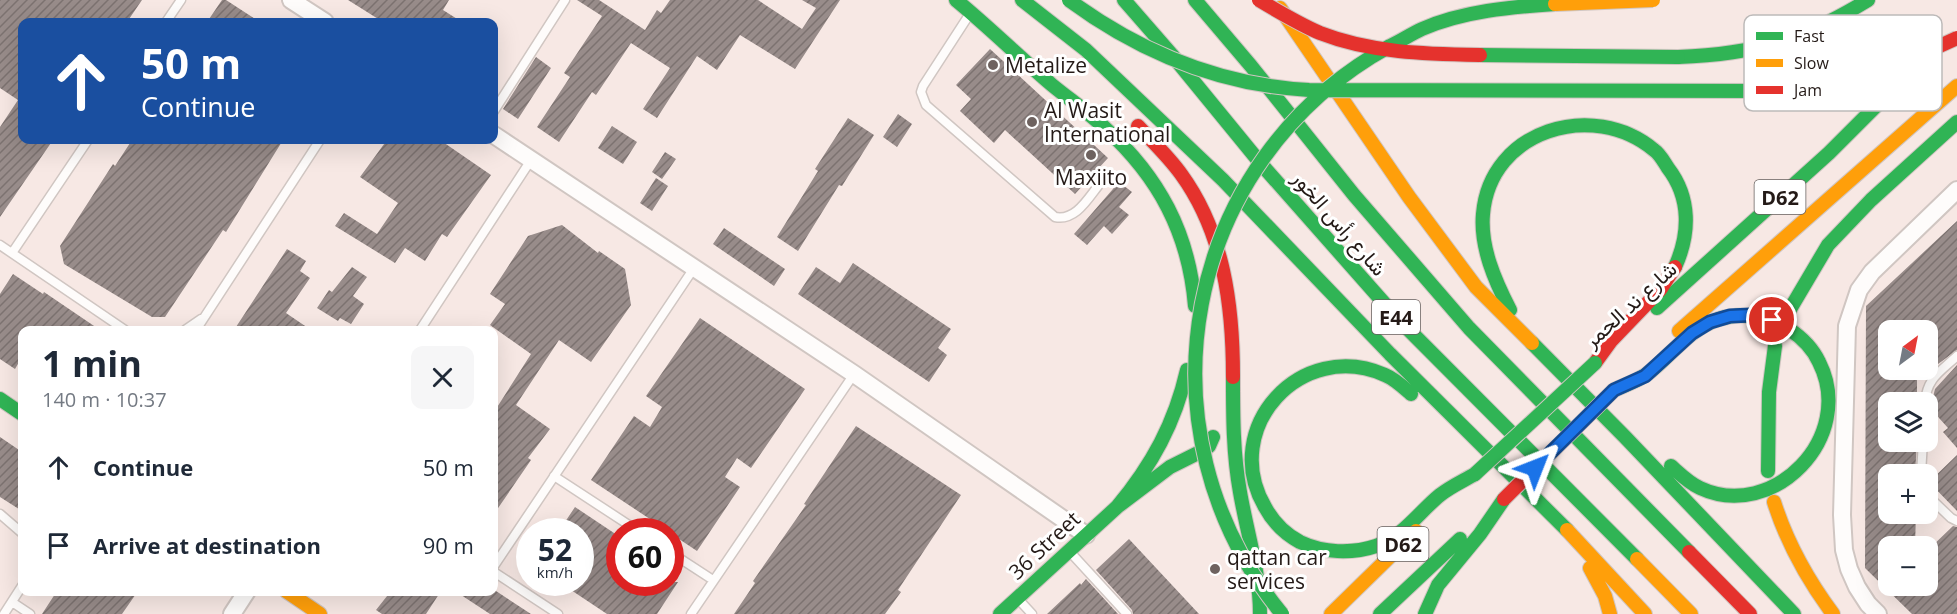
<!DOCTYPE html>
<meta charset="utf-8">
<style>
:root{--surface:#fff;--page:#f6f6f7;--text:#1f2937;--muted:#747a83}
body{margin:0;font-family:"Open Sans",Vazirmatn,sans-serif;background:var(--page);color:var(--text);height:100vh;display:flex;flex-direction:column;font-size:22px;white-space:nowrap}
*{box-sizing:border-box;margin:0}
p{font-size:20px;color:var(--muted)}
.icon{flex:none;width:33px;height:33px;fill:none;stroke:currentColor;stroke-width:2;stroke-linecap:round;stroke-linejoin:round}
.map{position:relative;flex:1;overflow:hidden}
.details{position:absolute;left:18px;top:326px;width:480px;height:270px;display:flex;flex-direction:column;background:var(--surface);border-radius:12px;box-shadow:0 6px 24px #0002}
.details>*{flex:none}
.top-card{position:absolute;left:18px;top:18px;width:480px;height:126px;border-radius:12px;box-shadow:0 6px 24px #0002;background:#1a4fa0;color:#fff;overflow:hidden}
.needle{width:39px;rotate:32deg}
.tools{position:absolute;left:1878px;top:320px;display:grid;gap:12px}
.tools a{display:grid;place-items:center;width:60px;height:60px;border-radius:12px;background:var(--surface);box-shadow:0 6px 24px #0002;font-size:30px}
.speed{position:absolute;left:516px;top:518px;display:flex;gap:12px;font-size:30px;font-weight:700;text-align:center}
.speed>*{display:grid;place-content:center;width:78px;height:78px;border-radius:50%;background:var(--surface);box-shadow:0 6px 24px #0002;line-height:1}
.speed small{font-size:15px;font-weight:400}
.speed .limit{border:9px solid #d22;background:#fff;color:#111}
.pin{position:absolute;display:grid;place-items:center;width:51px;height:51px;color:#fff;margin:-26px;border:3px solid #fff;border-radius:50%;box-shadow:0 2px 6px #0007}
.me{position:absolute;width:66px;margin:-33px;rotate:45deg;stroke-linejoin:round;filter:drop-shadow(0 0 4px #0008)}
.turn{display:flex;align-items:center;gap:21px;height:126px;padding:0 24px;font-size:27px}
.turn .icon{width:78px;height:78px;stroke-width:2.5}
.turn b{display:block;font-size:42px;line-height:51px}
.round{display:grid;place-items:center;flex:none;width:63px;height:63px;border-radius:12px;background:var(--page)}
.head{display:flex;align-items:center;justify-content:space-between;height:102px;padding:0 24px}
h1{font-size:36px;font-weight:700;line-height:45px}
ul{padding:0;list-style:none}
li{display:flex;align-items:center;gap:18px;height:78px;padding:0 24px}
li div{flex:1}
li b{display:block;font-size:22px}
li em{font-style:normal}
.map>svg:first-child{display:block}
.building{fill:url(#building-hatch)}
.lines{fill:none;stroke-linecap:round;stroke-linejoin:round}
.lane-casing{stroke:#d0c6c2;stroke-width:11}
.street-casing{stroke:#d0c6c2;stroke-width:20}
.fast-casing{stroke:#d0c6c2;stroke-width:16}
.slow-casing{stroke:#d0c6c2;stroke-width:16}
.jam-casing{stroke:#d0c6c2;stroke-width:16}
.lane{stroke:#fefcfb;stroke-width:8}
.street{stroke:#fefcfb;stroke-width:16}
.fast{stroke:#30b455;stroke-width:14}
.slow{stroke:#ff9f0a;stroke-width:14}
.jam{stroke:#e5322d;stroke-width:14}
.fast-bridge-casing{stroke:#d0c6c2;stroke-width:16;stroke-linecap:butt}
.slow-bridge-casing{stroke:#d0c6c2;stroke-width:16;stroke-linecap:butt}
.jam-bridge-casing{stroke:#d0c6c2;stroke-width:16;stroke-linecap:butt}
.fast-bridge{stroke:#30b455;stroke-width:14}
.slow-bridge{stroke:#ff9f0a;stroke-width:14}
.jam-bridge{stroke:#e5322d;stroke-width:14}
.route-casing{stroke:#114b97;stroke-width:15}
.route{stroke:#1a73e8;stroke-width:10}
.poi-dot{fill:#6e625f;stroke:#fff;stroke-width:2}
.labels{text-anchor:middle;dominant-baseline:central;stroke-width:6;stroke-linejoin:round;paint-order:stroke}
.shield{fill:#fff;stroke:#665f5d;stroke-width:1.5}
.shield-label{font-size:20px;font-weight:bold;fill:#241a17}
.poi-label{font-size:21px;fill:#241a17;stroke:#fff;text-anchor:start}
.street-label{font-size:21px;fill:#241a17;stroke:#fff}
.key{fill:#fff;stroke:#bdbab9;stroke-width:1.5}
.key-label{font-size:16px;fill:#241a17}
</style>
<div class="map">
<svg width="1957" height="614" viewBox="0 0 1957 614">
<defs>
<pattern id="building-hatch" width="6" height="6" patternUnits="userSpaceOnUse" patternTransform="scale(1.5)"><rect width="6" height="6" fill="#988c8a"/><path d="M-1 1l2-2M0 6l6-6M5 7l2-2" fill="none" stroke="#7c7270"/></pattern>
</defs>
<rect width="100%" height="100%" fill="#f7e8e4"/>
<path class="building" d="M0,0H142L127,22H22V140H53L0,217V127L18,100L0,88Z
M222,0H226L260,22H207Z
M348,0H449L443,10L462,22H383Z
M577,0H599L645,30L657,10L661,13L670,0H758L802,29L816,8L802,0H840L795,69L740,35L717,70L697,56L657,118L643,109L670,68L631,43L596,95L592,92L559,142L537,127L570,77L564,73L602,16Z
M990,49L1108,158L1075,194L1005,130L994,143L960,111L971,99L956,85Z
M536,57L551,68L518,119L503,109Z
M898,114L912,124L897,147L883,137Z
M848,118L874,135L842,186L839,185L798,251L777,237L818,171L815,169Z
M612,126L637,142L623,164L598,148Z
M132,140H283L226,232L223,230L165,317H152L64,264L60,246L113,164L115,166Z
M387,140H440L491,175L447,237L442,234L425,261L405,248L395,263L335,226L344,213L377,234L398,203L360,177Z
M665,152L676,159L662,179L652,172Z
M656,178L668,186L652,211L640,203Z
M1119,182L1132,192L1119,207L1129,215L1112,234L1104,226L1087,245L1074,234Z
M1957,221V350L1938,364L1928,353V330H1888V369H1917V402H1888V441H1917L1915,474H1888V513H1916L1915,546H1888V585H1928V550L1953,526L1957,527V614H1912L1865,568L1866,306Z
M562,225L598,253L599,251L625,269L631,305L591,362L559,340L516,405L550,429L528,458L531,460L494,514V412L531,354L490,325L505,304L490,294L528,236Z
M724,228L785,269L774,286L713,244Z
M287,249L306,261L300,271L310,278L286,313L311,330H234Z
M853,263L951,329L938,348L947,355L929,382L798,294L816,267L840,283Z
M352,267L367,277L353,296L364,304L351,324L340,318L338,321L317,308L329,290L332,292Z
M13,274L43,294L44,292L100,330H22V357L15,369L0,359V294Z
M700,318L805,389L751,468L737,458L725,477L740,487L697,551L670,533V531H668L591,480L634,416L650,427L662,407L646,396Z
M1957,365V448L1943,432L1948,428L1931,409V405L1935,389Z
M856,426L961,495L898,590L901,592L885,614H734L755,583L753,581L806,505L804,504Z
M0,437L22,452V511L0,497Z
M1957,455V511L1929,482Z
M575,507L620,537V582H678L657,614H607L559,582H580V531H559Z
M1129,539L1199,614H1133L1132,610L1096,570Z
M1086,579L1118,614H1047L1080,583L1081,585Z
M57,591H138L122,614H42Z
M391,591H441L426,614H382L376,610Z
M455,591H496L531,614H490Z"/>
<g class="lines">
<defs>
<path id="lane" d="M969,15L923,86L921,92L926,105L1055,217C1075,221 1087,200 1098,186
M166,22L181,0
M494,111L565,0
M0,245L125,330
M12,253L88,140
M185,330L201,319
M196,330L320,140
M420,330L531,160
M1925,402C1927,378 1940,372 1957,356
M1921,474L1923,441
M554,476L638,531
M1928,496L1951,518L1957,521
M0,514L22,533
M670,552L713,580
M1071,553L1127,614
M494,566L694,268
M494,572L558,614
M1020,601L1032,614
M12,602L30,614
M4,614L22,586
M691,614L854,374"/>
<path id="street" d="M291,0L325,22
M494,135L854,374L1086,535
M232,614L247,591
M1878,614L1868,604L1857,587L1849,569L1844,550L1842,515L1847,326L1859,290L1872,272L1957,190"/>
<path id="fast" d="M956,0C989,27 1019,57 1052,85C1069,99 1088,112 1105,128C1159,177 1189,233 1195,306
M1022,0L1086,50L1223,180L1390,354L1567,530
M1124,0L1172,55L1262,165L1399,320L1637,559
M1195,0L1251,66L1354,195L1469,328L1689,552
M1678,57C1756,54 1801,41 1868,0
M1657,308L1829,153L1929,53
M1510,310C1495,281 1480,247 1483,214C1490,130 1593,99 1654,150C1660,154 1664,162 1668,168C1691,198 1690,234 1675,267
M1789,311L1828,245L1871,200L1957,122
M1532,343L1625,437L1794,614
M1233,377C1233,415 1233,454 1240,492C1247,533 1260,572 1260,614
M1614,390C1625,385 1637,381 1647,374C1671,356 1689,328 1719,319C1742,312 1768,316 1789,329C1801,337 1813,349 1819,362C1857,437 1773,522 1700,488C1689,483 1680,474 1671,466
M1411,394C1403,387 1395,379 1385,375C1301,338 1219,428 1265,507C1273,522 1285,534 1300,542C1323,553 1352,554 1376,546C1403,537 1419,512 1440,495C1450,487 1463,481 1475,474
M0,399L22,414
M1768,471L1769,392L1775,346
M1117,507C1152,465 1175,423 1187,370
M1000,614L1117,507L1170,467L1204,450L1209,446L1213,437
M1380,614L1460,539
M1425,614L1438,585L1480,534L1504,499"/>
<path id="slow" d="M1280,8L1409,197L1476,287L1532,343
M1679,331L1957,86
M1774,502C1787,543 1807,579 1833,614
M1567,530L1645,614
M1637,559L1691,614
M1590,568L1605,596L1610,614
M286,591L320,614
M1331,614L1416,531"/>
<path id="jam" d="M1138,126C1153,142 1169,157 1181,174C1224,233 1233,306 1233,377
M1595,363L1611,341L1660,290L1675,267
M1689,552L1750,614"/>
</defs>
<use href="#lane" class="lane-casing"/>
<use href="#street" class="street-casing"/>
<use href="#fast" class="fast-casing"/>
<use href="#slow" class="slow-casing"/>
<use href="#jam" class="jam-casing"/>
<use href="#lane" class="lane"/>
<use href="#street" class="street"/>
<use href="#fast" class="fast"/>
<use href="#slow" class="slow"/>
<use href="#jam" class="jam"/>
<defs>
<path id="fast-bridge" d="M1069,0C1141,53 1219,85 1309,90L1771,91L1806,86
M1480,55L1678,57
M1475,474L1595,363
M1282,614C1132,431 1182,160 1390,46C1401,41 1411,34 1422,29C1463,11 1511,7 1555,4"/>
<path id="slow-bridge" d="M1555,4L1653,0"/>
<path id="jam-bridge" d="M1259,0C1279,12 1299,24 1320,33C1371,53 1426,54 1480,55
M1806,86C1859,78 1909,61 1957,38
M1504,499L1614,390"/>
</defs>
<use href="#fast-bridge" class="fast-bridge-casing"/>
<use href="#slow-bridge" class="slow-bridge-casing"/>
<use href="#jam-bridge" class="jam-bridge-casing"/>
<use href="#fast-bridge" class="fast-bridge"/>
<use href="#slow-bridge" class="slow-bridge"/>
<use href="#jam-bridge" class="jam-bridge"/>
</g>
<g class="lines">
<defs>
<path id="route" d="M1535,468L1614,390L1645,376L1692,333L1710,322L1730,316L1751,315L1772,320"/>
</defs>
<use href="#route" class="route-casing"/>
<use href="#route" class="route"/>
</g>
<g class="poi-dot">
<circle cx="993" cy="65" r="6"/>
<circle cx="1032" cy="122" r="6"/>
<circle cx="1091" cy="155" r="6"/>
<circle cx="1215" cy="569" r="6"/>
</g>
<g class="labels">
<g class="shield">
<rect x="1754.5" y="180" width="51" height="34" rx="4.5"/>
<rect x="1372" y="300" width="48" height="34" rx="4.5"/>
<rect x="1377.5" y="527" width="51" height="34" rx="4.5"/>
</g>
<g class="shield-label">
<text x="1780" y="197">D62</text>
<text x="1396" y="317">E44</text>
<text x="1403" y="544">D62</text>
</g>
<g class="poi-label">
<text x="1005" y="65">Metalize</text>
<text x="1044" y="110">Al Wasit<tspan x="1044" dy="24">International</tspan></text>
<text x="1091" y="177" text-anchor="middle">Maxiito</text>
<text x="1227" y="557">qattan car<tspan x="1227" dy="24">services</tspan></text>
</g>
<g class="street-label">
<text transform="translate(1340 223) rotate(49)">شارع رأس الخور</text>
<text transform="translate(1630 304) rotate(-42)">شارع ند الحمر</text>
<text transform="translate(1044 545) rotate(-43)">36 Street</text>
</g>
</g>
<rect x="1744" y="15" width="198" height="96" rx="9" class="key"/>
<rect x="1756" y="32" width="27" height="8" fill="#30b455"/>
<rect x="1756" y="59" width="27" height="8" fill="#ff9f0a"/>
<rect x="1756" y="86" width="27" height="8" fill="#e5322d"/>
<g class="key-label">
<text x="1794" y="42">Fast</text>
<text x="1794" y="69">Slow</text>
<text x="1794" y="96">Jam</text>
</g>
</svg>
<div class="tools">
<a><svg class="needle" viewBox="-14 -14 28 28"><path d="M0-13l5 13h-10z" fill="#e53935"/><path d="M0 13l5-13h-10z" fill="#747a83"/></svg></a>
<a><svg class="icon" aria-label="layers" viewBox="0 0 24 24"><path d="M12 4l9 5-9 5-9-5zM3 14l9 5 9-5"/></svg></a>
<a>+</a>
<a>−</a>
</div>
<div class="speed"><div>52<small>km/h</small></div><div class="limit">60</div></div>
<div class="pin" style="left:1772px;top:320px;background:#d93025"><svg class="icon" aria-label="arrive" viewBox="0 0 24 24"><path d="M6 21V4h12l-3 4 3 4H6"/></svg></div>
<svg class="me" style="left:1535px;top:468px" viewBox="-20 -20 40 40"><path d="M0-17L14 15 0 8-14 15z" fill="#1a73e8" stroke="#fff" stroke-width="4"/></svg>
<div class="top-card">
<div class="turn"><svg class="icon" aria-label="ahead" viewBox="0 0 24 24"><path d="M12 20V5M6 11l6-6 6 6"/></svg><div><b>50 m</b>Continue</div></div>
</div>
<section class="details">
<div class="head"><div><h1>1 min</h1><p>140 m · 10:37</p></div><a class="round"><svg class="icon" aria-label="close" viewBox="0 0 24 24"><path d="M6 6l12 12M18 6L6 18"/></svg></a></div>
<ul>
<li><svg class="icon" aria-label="ahead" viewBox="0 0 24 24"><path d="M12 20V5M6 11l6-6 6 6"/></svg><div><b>Continue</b></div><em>50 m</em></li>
<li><svg class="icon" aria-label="arrive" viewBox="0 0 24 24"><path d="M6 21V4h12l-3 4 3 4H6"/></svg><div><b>Arrive at destination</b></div><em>90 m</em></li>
</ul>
</section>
</div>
